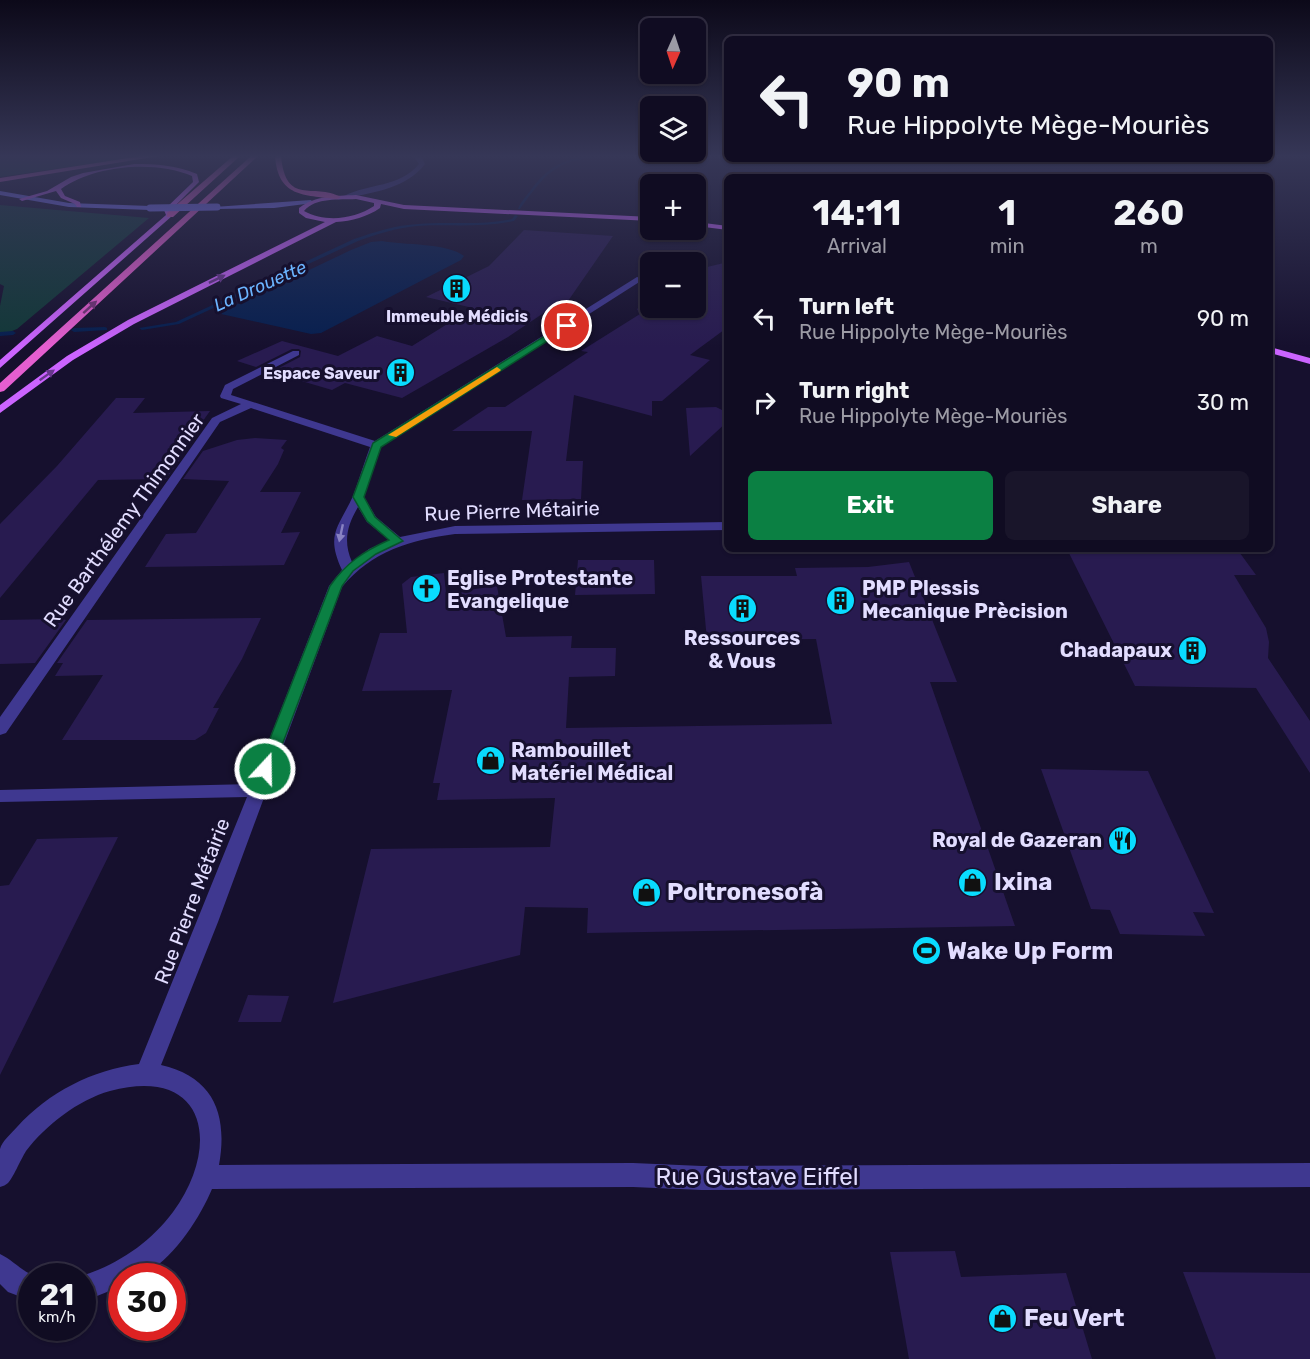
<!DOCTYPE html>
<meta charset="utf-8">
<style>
:root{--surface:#100c22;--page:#19152a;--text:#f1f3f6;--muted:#9c9ba5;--line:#302c40;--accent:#0b8043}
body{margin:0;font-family:Rubik,sans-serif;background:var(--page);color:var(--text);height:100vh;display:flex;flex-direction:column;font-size:22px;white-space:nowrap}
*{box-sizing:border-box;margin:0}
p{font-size:20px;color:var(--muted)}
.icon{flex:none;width:33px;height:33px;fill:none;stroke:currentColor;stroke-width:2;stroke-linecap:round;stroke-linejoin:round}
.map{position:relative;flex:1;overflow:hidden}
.drawer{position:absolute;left:724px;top:174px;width:549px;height:378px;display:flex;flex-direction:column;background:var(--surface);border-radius:9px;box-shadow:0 2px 4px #0004,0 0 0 2px var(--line)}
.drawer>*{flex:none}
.hud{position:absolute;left:724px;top:36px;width:549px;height:126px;border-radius:9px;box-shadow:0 2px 4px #0004,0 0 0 2px var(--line);background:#100c22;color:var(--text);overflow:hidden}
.needle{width:39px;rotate:183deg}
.tools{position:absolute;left:640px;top:18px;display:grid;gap:12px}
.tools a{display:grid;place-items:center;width:66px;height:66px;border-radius:9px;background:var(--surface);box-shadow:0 2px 4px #0004,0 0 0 2px var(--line);font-size:30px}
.speed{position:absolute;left:18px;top:1263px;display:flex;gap:12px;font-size:30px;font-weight:700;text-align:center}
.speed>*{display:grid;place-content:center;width:78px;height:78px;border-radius:50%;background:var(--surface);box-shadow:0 2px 4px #0004,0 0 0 2px var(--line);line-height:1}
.speed small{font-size:15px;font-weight:400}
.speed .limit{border:9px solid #d22;background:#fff;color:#111}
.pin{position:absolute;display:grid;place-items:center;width:51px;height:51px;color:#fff;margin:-26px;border:3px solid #fff;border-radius:50%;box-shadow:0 2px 6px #0007}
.me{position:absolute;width:66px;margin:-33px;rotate:21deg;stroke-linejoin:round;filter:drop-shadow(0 0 4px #0008)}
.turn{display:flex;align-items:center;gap:21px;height:126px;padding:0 24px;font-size:27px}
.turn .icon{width:78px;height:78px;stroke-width:2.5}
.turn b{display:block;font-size:42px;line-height:51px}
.eta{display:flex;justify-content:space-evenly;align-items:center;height:102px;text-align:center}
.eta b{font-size:36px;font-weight:700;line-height:42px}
.cta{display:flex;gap:12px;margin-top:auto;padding:12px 24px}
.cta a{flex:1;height:69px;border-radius:9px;background:var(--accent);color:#fff;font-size:24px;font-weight:700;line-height:69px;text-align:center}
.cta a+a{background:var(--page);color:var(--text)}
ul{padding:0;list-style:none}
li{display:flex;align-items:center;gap:18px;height:84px;padding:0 24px}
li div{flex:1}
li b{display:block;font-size:22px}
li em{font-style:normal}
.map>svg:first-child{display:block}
.green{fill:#123838}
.water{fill:#071f4f}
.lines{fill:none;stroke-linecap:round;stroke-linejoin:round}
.stream{fill:#071f4f;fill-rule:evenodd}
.building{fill:#281b50}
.minor{fill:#3f3890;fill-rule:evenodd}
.secondary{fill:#7d74ff;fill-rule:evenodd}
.primary{fill:#cb64ff;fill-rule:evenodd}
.trunk{fill:#e55ed0;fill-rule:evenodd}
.secondary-bridge{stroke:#7d74ff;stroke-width:7}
.oneway{fill:#67368c}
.oneway2{fill:#733377}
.oneway3{fill:#8882c2}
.route{fill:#0b8043;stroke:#07532c;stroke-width:1.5}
.slow{fill:#f59e0b}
.labels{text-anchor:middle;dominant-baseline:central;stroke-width:6;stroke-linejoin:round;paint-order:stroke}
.far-poi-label{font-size:16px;font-weight:bold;fill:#e2ddff;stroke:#16102e}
.far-water-label{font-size:18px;font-style:italic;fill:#6bb4ff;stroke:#16102e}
.street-label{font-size:20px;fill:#e2ddff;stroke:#16102e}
.poi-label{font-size:20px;font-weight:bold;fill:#e2ddff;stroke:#16102e;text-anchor:start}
.near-poi-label{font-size:24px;font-weight:bold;fill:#e2ddff;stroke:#16102e;text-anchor:start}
.near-street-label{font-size:24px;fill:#e2ddff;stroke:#16102e}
</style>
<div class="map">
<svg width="1310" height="1359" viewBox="0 0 1310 1359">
<rect width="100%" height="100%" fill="#16102e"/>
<path class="green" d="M0,156H145L0,177Z
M0,205L149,218L17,329L0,336V306L4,286L0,284Z"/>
<path class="water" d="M382,241C403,245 448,243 464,256L461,260L321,333L311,334L221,314L227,309L351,250L371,242Z"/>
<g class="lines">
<path class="stream" d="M585,156H595C586,159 576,160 567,163C546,171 533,191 520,209H518C520,203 526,196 531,190C545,170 561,160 585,156Z
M515,215L518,216L514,221C482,228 450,224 417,226C396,228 377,234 358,241L179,324L142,330L139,328L176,322L354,239C375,232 396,225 418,224C449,221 480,226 512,219Z
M105,327L107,328V330L74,332L71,330L74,328Z
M0,332L13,331L16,333L13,335L0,336Z"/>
</g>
<path class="building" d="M524,230L613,236L568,301L554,309L551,308L508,337L402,398L345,383L332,390L271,372L300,357L301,351L299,349H292L256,367L237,361L282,341L338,356L377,336L412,346L473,308L426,297L489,266Z
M728,262V327L690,355L710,360L662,401H652V416L574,395L566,461H583L581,499L522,500L532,431H452L488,407H505L588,352L581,351L640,314L637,309L651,300V308H696V272L703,268Z
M116,398H145L133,413L210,411L175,460L181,458L166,479L98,480L0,598V524L57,466Z
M716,407L728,413V421L690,456L686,408Z
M255,438L287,440L281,448L284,450L278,464L260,492H301L281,533L300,532L284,565L145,567L166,534L196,533L229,481L183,479L203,451L237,440Z
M1067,549H1237L1256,575H1234L1266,628L1269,642L1268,658L1310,721V773L1256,688L1135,686Z
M578,560H654L655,594L575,595Z
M909,562L957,682H930L1015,926L587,933L588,908L525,907L520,955L333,1003L371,849L550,847L555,798L437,800L440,783H433L452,690L362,691L380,633H407L402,584L411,577L444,573L446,593L497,586L506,637L572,636L571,648H616L615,676L569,677L566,728L832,724L816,639L707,640L701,576H797L795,568L868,567Z
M261,618L242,659L213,708H219L206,733L195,740H62L103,675L55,676L63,663H57L87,620Z
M62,619L66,620L35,663L0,664V620Z
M1041,769L1148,771L1214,913L1193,912L1205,936L1120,934L1110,910L1091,909Z
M118,837L0,1075V886L9,885L37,839Z
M248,995L289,996L281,1022H238Z
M955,1251L961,1277L1066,1273L1092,1359H909L890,1252Z
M1183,1272L1310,1273V1359H1216Z"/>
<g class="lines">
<path class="minor" d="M413,156L422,157L425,164C407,188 375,192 347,198L344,196C369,183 399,188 419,164Z
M637,277L644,279L381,447L364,497L376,517L400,537L455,526L728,522V530L455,534C410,540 372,551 342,587L218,922L161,1065C214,1077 228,1115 219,1165L633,1163L702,1166L1310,1163V1187L702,1190L633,1187L212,1189C200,1218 171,1263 140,1276C135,1278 127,1276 122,1276V1286L82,1302L81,1276C117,1265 150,1243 173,1212C221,1147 208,1065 110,1091C78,1100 46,1125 26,1151C21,1159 12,1180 8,1183C6,1185 3,1186 0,1187C0,1176 0,1160 0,1149C2,1141 12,1133 17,1127C49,1092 92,1070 139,1064L247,797L0,802V790L252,784L329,586L342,570C325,534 339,527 353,496C359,480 364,463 370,447L251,408L220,422L6,733L0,735V717L212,418L241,404L221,398L220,396L225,385L293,351H299V355L233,389L231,395L375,441ZM358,507L367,522L389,540L369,549L352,562C343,541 347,526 358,507Z
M0,1254C13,1260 21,1271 35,1276H32V1301L8,1292L0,1284Z"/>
<path class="secondary" d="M0,191L69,203L150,206L153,208L150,210L69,207L0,195Z
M311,200L313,203L274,208L217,209L214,207Z"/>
<path class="primary" d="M134,164C157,164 176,165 197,174L199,182L170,211L172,216L0,368V360L166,215L164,210L193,182L192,176C154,160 95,165 61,189L65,196L80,202L81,207H77L75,204L61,198L56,191L22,201L19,199L47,191L71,177L83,173Z
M356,195L404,205L651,217V221L404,209L381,204L380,208C367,217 352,221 336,222L134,324L73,360L0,413V405L67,356L128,320L325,222L306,218L299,213V208C316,195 335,196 356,195ZM356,199L374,203V206C354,219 326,223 304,211C316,197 339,200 356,199Z
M696,222L728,226V230L696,226Z
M1270,347L1310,358V364L1270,353Z"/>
<path class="trunk" d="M141,156H159L0,182V178Z
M233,156H240L173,217H167V213Z
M251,156H258L4,391L0,392V383Z
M275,156H281C286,207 313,182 341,197L337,199C303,195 278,197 275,156Z"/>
<path class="secondary-bridge" d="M150,208L217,207"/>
</g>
<defs><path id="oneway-solid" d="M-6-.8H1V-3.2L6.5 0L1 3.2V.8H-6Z" transform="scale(1.5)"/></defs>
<g class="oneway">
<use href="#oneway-solid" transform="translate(217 279) rotate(-26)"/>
<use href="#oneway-solid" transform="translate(47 375) rotate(-35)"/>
</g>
<use class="oneway2" href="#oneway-solid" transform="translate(90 307) rotate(-42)"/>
<use class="oneway3" href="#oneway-solid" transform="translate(341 533) rotate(102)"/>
<linearGradient id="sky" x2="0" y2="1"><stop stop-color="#0c0919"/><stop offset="0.45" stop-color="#363757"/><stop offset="1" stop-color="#363757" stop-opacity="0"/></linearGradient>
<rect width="1310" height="347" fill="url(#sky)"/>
<path class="route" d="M564,324L571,326L381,447L364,497L375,517L403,541L376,554L353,571L342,586L273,769L271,773H260L258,769L330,586C346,563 364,551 389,540L367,521L353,497L373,443Z"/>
<path class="slow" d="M497,367L501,370L500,371L396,437L388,435Z"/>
<defs>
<symbol id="building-disc" viewBox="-11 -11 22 22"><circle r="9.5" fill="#09dcff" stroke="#16102e"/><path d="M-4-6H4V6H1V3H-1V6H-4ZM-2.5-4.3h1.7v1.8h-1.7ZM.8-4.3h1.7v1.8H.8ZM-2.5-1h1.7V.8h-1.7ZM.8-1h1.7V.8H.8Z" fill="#111"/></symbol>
<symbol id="church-disc" viewBox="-11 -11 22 22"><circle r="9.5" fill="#09dcff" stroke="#16102e"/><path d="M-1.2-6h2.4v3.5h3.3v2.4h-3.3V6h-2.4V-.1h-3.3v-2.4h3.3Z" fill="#111"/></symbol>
<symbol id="shop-disc" viewBox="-11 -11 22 22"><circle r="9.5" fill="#09dcff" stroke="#16102e"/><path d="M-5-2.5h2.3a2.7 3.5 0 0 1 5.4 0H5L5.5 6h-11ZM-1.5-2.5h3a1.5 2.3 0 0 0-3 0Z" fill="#111"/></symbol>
<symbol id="restaurant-disc" viewBox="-11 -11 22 22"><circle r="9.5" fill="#09dcff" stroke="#16102e"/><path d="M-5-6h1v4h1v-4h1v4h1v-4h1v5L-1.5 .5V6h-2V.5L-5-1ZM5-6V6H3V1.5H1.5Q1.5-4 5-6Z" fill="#111"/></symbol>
<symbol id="stadium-disc" viewBox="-11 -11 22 22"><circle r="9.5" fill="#09dcff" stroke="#16102e"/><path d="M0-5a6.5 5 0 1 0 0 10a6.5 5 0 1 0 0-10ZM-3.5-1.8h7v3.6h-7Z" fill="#111"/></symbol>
</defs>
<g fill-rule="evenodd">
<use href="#building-disc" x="440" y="272" width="33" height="33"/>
<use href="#building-disc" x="384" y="356" width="33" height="33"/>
<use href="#church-disc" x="410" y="572" width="33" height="33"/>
<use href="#building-disc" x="824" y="584" width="33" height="33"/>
<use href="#building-disc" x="726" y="592" width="33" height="33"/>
<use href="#building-disc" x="1176" y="634" width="33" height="33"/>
<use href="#shop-disc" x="474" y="744" width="33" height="33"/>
<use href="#restaurant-disc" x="1106" y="824" width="33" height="33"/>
<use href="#shop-disc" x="956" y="866" width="33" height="33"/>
<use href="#shop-disc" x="630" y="876" width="33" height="33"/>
<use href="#stadium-disc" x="910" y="934" width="33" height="33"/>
<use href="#shop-disc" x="986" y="1302" width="33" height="33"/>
</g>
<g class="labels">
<g class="far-poi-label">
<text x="457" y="316">Immeuble Médicis</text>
<text x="380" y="373" text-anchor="end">Espace Saveur</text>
</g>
<g class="far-water-label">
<text transform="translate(260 286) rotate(-24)">La Drouette</text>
</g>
<g class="street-label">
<text transform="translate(512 511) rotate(-2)">Rue Pierre Métairie</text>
<text transform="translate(124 520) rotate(-54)">Rue Barthélemy Thimonnier</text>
<text transform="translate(192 901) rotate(-69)">Rue Pierre Métairie</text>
</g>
<g class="poi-label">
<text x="447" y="578">Eglise Protestante<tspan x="447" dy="23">Evangelique</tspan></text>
<text x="862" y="588">PMP Plessis<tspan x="862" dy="23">Mecanique Prècision</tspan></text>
<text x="742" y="638" text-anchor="middle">Ressources<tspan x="742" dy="23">&amp; Vous</tspan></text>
<text x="1172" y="650" text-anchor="end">Chadapaux</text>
<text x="511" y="750">Rambouillet<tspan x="511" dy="23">Matériel Médical</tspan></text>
<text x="1102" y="840" text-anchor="end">Royal de Gazeran</text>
</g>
<g class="near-poi-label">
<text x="994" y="882">Ixina</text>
<text x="667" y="892">Poltronesofà</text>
<text x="947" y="951">Wake Up Form</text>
<text x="1024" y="1318">Feu Vert</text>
</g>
<g class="near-street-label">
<text x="757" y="1177">Rue Gustave Eiffel</text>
</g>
</g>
</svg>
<div class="tools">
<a><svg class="needle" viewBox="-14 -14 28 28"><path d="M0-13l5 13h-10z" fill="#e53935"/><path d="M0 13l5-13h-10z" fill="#9c9ba5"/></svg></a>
<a><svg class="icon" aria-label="layers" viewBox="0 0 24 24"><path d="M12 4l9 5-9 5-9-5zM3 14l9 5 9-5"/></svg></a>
<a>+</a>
<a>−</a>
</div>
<div class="speed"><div>21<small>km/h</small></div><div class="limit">30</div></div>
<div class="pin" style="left:567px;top:326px;background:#d93025"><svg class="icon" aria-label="arrive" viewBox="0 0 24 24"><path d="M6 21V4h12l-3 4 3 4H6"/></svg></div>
<svg class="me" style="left:265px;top:769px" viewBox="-20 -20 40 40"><circle r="17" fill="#0b8043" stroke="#fff" stroke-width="3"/><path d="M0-11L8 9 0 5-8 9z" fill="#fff"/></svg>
<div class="hud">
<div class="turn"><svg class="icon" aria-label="left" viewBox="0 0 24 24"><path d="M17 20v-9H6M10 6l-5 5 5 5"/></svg><div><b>90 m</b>Rue Hippolyte Mège-Mouriès</div></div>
</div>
<section class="drawer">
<div class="eta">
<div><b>14:11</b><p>Arrival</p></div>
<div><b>1</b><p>min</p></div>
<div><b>260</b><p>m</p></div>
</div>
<ul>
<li><svg class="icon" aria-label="left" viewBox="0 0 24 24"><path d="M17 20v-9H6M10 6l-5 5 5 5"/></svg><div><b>Turn left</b><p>Rue Hippolyte Mège-Mouriès</p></div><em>90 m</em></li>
<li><svg class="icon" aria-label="right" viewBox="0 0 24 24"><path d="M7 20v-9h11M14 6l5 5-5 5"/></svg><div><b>Turn right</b><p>Rue Hippolyte Mège-Mouriès</p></div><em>30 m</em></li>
</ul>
<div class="cta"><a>Exit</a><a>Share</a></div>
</section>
</div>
